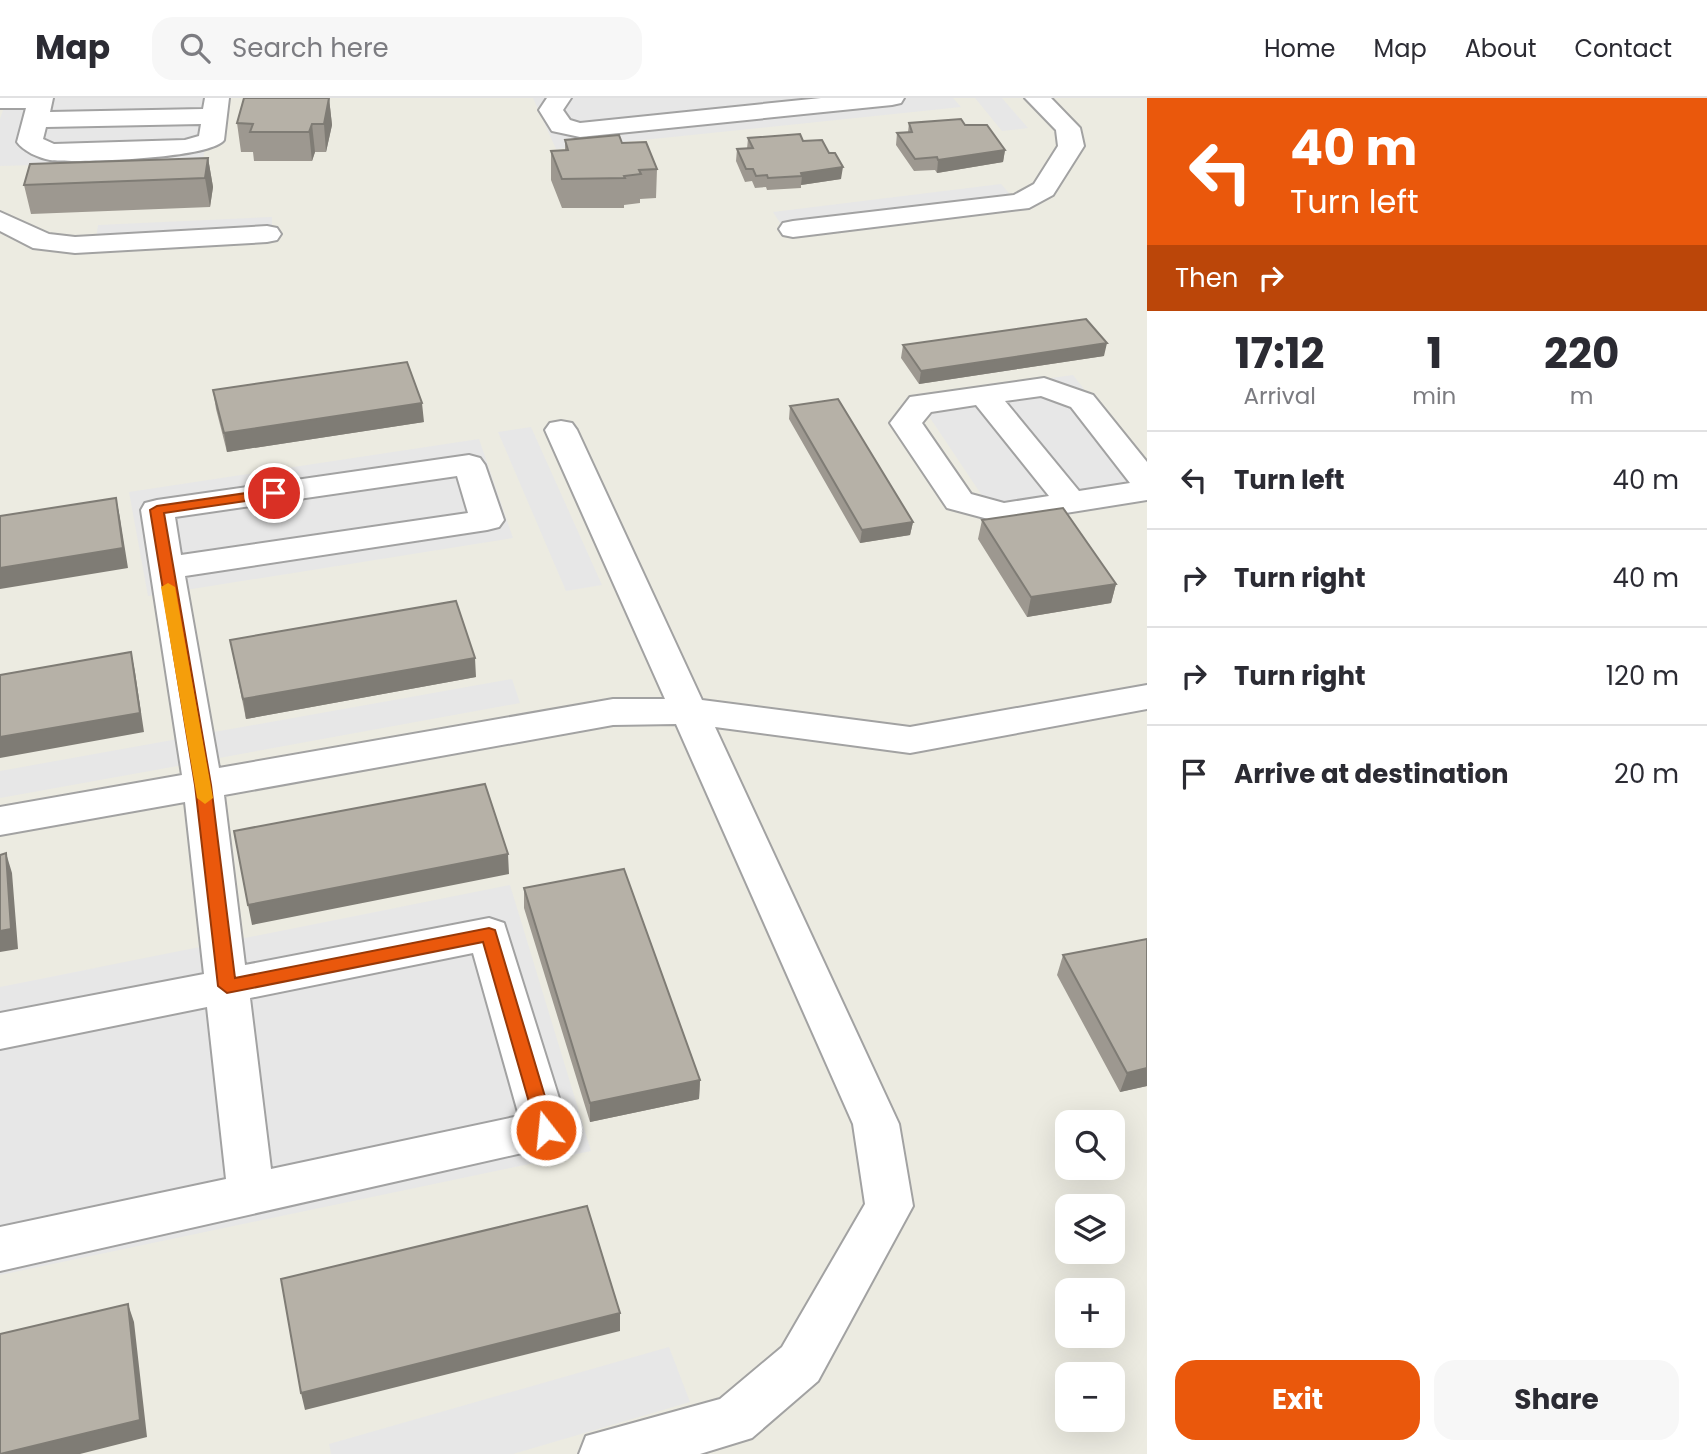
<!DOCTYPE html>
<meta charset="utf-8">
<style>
:root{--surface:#fff;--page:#f7f7f7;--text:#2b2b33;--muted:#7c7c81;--line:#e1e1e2;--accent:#ea580c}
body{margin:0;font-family:Poppins,sans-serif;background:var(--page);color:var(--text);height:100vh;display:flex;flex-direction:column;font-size:26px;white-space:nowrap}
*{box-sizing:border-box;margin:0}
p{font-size:23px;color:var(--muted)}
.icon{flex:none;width:38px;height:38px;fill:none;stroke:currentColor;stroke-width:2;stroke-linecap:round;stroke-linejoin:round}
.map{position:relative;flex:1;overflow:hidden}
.panel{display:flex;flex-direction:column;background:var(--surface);width:560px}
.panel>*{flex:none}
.banner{background:#ea580c;color:#fff;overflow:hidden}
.fabs{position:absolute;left:1055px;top:1012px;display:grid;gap:14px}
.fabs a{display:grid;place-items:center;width:70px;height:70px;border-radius:14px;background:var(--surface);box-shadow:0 7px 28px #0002;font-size:35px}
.pin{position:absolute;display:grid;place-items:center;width:60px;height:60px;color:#fff;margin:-30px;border:4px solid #fff;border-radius:50%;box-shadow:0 2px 7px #0007}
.me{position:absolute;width:77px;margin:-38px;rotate:344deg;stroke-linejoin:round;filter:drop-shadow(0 0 5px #0008)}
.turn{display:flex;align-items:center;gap:24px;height:147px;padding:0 28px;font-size:32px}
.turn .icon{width:91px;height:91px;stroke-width:2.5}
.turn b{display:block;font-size:49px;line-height:60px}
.then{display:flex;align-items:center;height:66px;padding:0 28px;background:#0003;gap:14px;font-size:26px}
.eta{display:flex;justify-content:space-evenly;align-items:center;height:119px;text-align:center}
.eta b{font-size:42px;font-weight:700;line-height:49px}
.action{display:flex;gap:14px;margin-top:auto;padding:14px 28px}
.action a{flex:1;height:80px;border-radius:21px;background:var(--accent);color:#fff;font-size:28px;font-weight:700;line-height:80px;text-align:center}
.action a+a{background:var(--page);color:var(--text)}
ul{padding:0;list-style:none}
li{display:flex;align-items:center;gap:21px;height:98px;padding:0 28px;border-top:2px solid var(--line)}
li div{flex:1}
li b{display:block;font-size:26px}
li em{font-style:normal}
header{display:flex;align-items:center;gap:42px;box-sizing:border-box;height:98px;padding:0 35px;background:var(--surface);border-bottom:2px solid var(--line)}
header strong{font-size:33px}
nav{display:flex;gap:38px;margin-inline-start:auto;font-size:24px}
.search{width:490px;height:63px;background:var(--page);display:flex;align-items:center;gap:18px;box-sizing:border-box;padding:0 24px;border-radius:21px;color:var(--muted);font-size:26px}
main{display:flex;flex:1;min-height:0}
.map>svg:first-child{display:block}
.parking{fill:#e7e7e7}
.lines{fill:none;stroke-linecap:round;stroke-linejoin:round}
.minor-casing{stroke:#a2a2a2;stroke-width:4}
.minor{fill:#fff;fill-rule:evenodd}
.wall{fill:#9d9890}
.shaded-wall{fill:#7f7c75}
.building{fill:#b6b1a7;stroke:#7f7c75;stroke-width:2}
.route{fill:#ea580c;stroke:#983908;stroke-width:2}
.slow{fill:#f59e0b}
</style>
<header>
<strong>Map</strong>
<div class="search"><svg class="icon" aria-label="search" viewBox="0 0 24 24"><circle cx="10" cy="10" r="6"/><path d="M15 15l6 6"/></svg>Search here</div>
<nav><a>Home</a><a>Map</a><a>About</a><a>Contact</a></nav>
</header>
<main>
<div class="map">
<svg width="1147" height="1356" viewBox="0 0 1147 1356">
<rect width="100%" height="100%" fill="#ecebe1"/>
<path class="parking" d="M7,0H213L203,62L0,68V21Z
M533,0H953L961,9L556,51Z
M975,0H1002L1028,30L1002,33Z
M1001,86L1015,102L784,131L773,114Z
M272,119V133L96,141L98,127Z
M1073,277L1147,372V397L997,420L916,299Z
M531,329L602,487L566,493L498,334Z
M479,341L513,440L148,498L129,394Z
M512,581L520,605L219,660L214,634Z
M178,641L183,667L0,700V673Z
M510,787L591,1053L0,1177V889Z
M669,1249L690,1304L513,1356H331L329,1346Z"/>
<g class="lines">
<defs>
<path id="minor" d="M0,0H53L50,14L203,11L205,0H229L224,42C210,61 77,65 50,62C39,60 23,53 17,44L26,10H0ZM201,26L199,38L185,42L54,46L43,41L46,29Z
M547,0H571L563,12L570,22L580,25L821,0H904L901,5L892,7L580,39L552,33L539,12Z
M1025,0H1051L1080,30L1084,48L1053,97L1029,110L793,139L783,137L779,131L783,125L793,123L1014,97L1034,86L1058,48L1056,32Z
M0,114L49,136L75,139L267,128L277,130L281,136L277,142L267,144L75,155L33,150L0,133Z
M1044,280L1093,297L1147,364V402L1003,425L947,410L890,325L910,299ZM1041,298L1071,309L1130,385L1079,393L1005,303ZM976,307L1049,398L1004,405L971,396L922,325L931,314Z
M561,323L572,325L577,332L702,602L910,629L1147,587V611L910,655L715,629L899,1026L913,1108L818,1283L752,1340L700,1356H579L586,1338L720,1301L782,1249L865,1106L853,1026L676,626L613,627L224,697L245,867L489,820L504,825L569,1032L562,1046L0,1173V1129L226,1081L207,909L0,951V915L204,876L185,704L0,737V709L182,677L141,412L145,405L157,402L469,357L480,360L485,367L504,422L499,429L487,432L185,478L219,670L613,601H665L545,332L550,325ZM457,378L468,415L181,457L175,419ZM473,855L519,1018L271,1071L250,900Z"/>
</defs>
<use href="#minor" class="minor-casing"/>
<use href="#minor" class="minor"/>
</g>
<path class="wall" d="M329,0L332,27L326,54H315L312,63H254L253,54H241L237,25Z
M909,25L965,27L1005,52L1003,64L937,75L935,72L914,73L896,47L897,35L908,34Z
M748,40L803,43L841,81L801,87V90L767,92L766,89L755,90L752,83L745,84L736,63L737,51H747Z
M565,42L622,45L657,71L656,100L640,101V105L624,107V110H562L551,82V53L565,52Z
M208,60L213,89L210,109L31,116L24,87Z
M903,247L1104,258L919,286L901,260Z
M213,292L424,324L227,354L216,311Z
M790,308L913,424L910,437L860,445L789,321Z
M982,422L1116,486L1111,505L1027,519L978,441Z
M230,542L476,579L246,621Z
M524,790L700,982L699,1001L590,1024L524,810Z
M1147,841V988L1120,994L1057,877L1063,857Z"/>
<path class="shaded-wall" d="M329,0L332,27L326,54L324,26Z
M312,26L315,54L312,63L309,34Z
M1005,52L1003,64L937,75L938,62Z
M208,60L213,89L210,109L205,80Z
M843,69L841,81L801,87L802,78L801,75Z
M1107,245L1104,258L919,286L921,273Z
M422,305L424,324L227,354L224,335Z
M116,400L120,420L128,470L0,491V470Z
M913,424L910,437L860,445L862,432Z
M1116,486L1111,505L1027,519L1031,499Z
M131,554L135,574L144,634L0,660V639Z
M475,560L476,579L246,621L243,601Z
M6,755L12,775L18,851L0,854V833Z
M508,756L509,776L252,827L248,807Z
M1147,970V988L1120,994L1127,975Z
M700,982L699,1001L590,1024V1005Z
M128,1206L134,1224L147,1339L80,1356H4Z
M620,1215V1233L305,1312L301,1295Z"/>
<path class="building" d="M244,0H329L324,26H312L309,34H250L253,26L237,25Z
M961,21L965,27H987L1005,52L938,62L937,59L915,61L897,35L912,34L909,25Z
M800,36L803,43L822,42L829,55H835L843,69L801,75L802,78L768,80L767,77L756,78L753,71H746L737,51L753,50L748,40Z
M619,37L622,45L646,44L657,71L639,72L641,76L624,78L625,80L562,81L551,53L568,52L565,42Z
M208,60L205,80L24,87L30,66Z
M1086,221L1107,245L921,273L903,247Z
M407,264L422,305L224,335L213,292Z
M838,301L913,424L862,432L790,308Z
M116,400L123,450L0,470V418Z
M1063,410L1116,486L1031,499L982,422Z
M456,503L475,560L243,601L230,542Z
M131,554L140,615L0,639V577Z
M485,686L508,756L248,807L234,733Z
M6,755L11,831L0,833V757Z
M624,771L700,982L590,1005L524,790Z
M1147,841V970L1127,975L1063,857Z
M587,1108L620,1215L301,1295L281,1181Z
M128,1206L140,1322L0,1356V1236Z"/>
<path class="route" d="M274,391L279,392V398L164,415L211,687L235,880L489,830L495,832L555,1032L553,1038H539L537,1032L483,844L227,895L218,888L195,687L150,412L157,408Z"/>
<path class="slow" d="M168,485L175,489L213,700L205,706L197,700L161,489Z"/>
</svg>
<div class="fabs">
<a><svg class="icon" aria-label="search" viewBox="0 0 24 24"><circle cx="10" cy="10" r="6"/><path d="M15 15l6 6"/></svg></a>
<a><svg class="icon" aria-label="layers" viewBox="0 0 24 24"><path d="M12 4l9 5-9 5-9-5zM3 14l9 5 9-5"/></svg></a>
<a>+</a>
<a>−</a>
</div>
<div class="pin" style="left:274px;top:395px;background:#d93025"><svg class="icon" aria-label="arrive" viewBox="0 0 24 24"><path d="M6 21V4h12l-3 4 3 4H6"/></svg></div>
<svg class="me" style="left:546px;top:1032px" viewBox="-20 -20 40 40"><circle r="17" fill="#ea580c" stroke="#fff" stroke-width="3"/><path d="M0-11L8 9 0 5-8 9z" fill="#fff"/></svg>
</div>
<section class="panel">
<div class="banner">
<div class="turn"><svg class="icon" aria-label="left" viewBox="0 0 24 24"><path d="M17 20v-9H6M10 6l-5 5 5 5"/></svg><div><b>40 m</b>Turn left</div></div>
<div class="then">Then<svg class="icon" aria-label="right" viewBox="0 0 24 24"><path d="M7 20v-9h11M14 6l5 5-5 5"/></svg></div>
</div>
<div class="eta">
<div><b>17:12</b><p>Arrival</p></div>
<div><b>1</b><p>min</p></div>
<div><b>220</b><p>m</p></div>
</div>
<ul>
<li><svg class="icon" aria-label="left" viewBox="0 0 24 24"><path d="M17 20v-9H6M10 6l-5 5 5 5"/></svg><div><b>Turn left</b></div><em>40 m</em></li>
<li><svg class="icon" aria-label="right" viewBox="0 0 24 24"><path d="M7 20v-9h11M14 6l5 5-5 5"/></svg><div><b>Turn right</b></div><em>40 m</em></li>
<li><svg class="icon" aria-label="right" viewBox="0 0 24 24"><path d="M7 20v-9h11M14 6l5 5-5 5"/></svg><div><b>Turn right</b></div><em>120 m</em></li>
<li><svg class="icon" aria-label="arrive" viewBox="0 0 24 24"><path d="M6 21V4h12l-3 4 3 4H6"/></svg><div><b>Arrive at destination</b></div><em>20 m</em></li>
</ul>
<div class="action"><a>Exit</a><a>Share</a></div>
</section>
</main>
